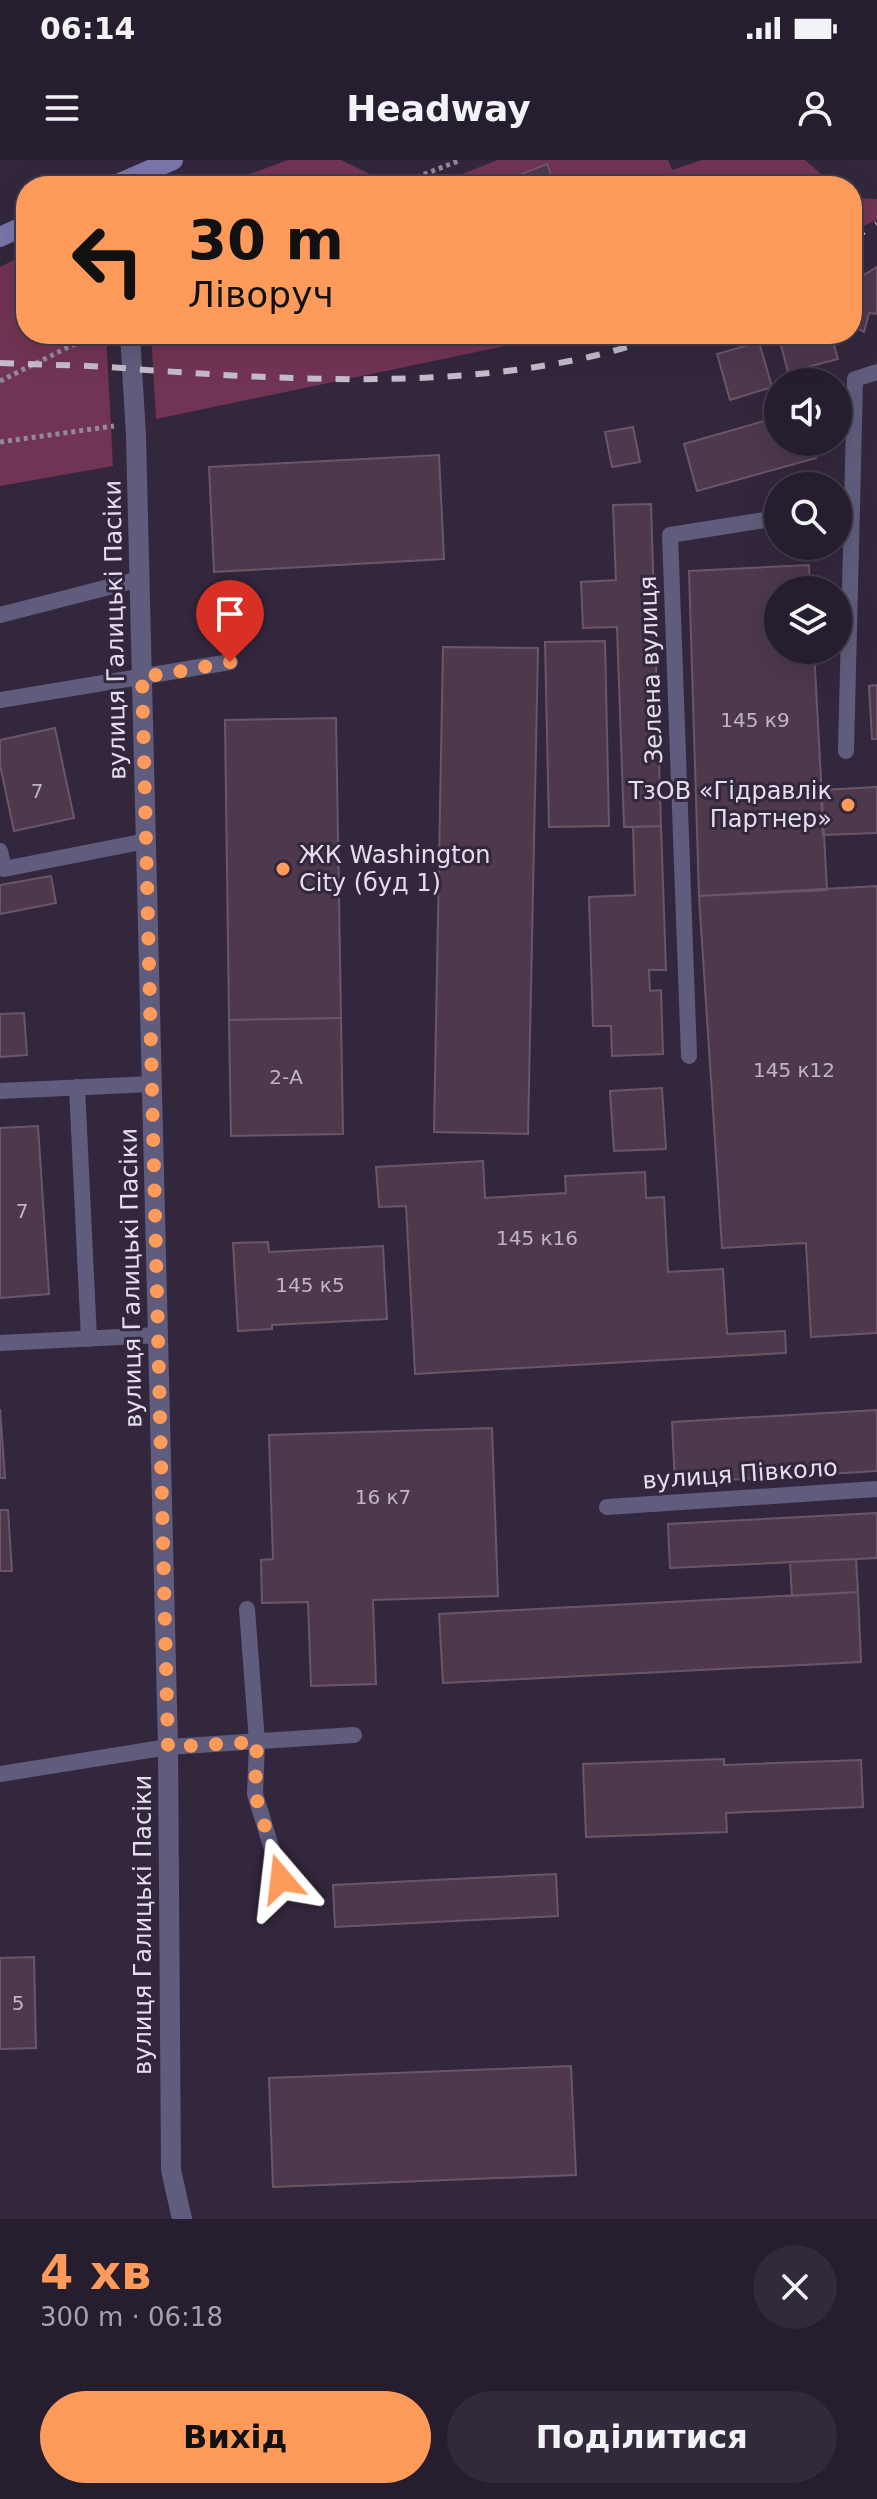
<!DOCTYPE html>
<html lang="uk">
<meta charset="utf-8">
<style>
:root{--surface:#261d2e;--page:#322a3a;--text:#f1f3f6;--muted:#a4a2aa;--line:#423b4a;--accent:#ff9b5a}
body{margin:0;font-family:"DejaVu Sans",sans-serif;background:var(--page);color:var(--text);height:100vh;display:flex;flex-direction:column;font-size:30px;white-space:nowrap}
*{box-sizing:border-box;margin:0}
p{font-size:26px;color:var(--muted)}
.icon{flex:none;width:44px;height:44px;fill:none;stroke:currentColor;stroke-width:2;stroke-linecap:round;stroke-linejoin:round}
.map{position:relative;height:2059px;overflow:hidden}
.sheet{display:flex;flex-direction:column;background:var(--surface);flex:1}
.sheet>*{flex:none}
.guide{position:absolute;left:16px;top:16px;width:846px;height:168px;border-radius:32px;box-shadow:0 8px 32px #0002,0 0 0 2px var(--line);background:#ff9b5a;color:#111;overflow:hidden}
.controls{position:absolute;left:764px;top:208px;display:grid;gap:16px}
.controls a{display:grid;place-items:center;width:88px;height:88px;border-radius:50%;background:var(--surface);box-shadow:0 8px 32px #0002,0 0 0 2px var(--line);font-size:40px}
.pin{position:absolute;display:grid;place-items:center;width:68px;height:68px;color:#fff;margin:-82px -34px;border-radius:50% 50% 50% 0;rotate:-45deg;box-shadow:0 0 8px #0007}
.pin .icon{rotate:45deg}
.me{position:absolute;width:88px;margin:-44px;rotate:343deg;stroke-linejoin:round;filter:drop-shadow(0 0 6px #0008)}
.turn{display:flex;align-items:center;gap:28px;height:168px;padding:0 40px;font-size:36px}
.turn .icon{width:104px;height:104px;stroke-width:2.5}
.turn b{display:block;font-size:56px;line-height:68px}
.round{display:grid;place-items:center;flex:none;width:84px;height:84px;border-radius:42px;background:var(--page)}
.head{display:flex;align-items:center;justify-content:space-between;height:136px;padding:0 40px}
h1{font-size:48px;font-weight:700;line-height:60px;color:var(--accent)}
.action{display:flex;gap:16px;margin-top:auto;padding:16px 40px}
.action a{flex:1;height:92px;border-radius:48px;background:var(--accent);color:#111;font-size:32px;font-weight:700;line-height:92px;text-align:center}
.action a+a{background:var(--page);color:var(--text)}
.status{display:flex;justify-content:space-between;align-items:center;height:56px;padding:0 40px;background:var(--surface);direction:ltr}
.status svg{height:22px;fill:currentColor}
header{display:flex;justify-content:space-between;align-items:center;height:104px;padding:0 40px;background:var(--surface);font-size:36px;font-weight:700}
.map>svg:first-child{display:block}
.green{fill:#723454}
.building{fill:#4e394c;stroke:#6b5669;stroke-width:2}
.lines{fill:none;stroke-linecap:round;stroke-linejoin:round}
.path{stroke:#93899b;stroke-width:5;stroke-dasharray:4 4;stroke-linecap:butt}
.service{stroke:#5f5c7d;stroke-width:16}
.minor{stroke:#5f5c7d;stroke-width:20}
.secondary{stroke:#7b76aa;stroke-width:20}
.rail{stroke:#c4bccb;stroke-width:6;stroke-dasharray:14 14;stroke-linecap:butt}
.route{stroke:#ff9b5a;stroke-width:14;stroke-dasharray:0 25.2}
.poi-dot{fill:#ff9b5a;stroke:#33273d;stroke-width:3}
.labels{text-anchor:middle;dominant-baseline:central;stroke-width:6;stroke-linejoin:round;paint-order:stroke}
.number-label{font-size:20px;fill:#bfb5c4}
.street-label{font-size:24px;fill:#e5deec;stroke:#33273d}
.poi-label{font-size:24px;fill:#e5deec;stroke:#33273d;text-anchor:end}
</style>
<div class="status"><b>06:14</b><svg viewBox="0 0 49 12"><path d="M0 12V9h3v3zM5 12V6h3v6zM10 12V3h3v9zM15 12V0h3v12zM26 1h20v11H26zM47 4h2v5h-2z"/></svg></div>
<header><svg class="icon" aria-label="menu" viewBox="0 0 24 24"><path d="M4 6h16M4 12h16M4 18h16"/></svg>Headway<svg class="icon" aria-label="person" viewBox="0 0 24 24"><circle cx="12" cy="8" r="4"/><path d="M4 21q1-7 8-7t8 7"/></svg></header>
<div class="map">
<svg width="877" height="2059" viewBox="0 0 877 2059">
<rect width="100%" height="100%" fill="#33273d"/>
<path class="green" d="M288,0H341L395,26H217Z
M498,0H668L672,10L702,0H805L835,26H431Z
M852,38L877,39V60L852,71Z
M26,94V174H106L113,306L0,326V107Z
M151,174H563L156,259Z"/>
<path class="building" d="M547,4L555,26H500L499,23Z
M877,107V154L869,153L864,172L852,166V122Z
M778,174H831L838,199L788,212Z
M759,182L772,227L730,240L717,194Z
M778,257V282H812L816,298L697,331L684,284Z
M633,267L640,302L612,307L605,272Z
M439,295L444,399L214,412L209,307Z
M651,344L661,666L624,667L617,467L583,468L581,422L616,420L613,345Z
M809,405L810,430H778V490H814L827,730L699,736L689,411Z
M605,481L609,666L549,667L545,482Z
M443,487L538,488L528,974L434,972Z
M877,525V579H872L869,526Z
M336,558L341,858L229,860L225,560Z
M55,568L74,658L14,671L0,605V580Z
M877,627V673L823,675L821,630Z
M661,666L666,810H649L650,831L661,830L663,894L612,896L611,866H593L589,737L635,735L633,667Z
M51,716L56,743L0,754V725Z
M877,726V1173L811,1177L806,1083L722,1088L699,736Z
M24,853L27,895L0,897V854Z
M341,858L343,974L231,976L229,860Z
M662,928L666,989L614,991L610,931Z
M38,966L49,1134L0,1138V968Z
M483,1001L485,1038L566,1033L565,1016L645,1012L646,1038L664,1037L668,1112L723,1109L727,1174L785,1171L786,1193L415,1214L406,1046L379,1047L376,1007Z
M268,1082L269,1092L383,1086L387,1159L272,1165V1169L238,1171L233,1083Z
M0,1249L5,1318H0Z
M877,1250V1311L675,1323L672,1262Z
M492,1268L498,1436L373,1440L376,1524L311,1526L308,1442L262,1443L261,1400L273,1399L269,1275Z
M0,1350H8L12,1411H0Z
M877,1353V1398L670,1408L668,1364Z
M856,1399L858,1432L792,1436L790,1402Z
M858,1432L861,1502L443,1523L439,1454Z
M724,1599V1605L861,1600L863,1647L726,1653L727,1672L586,1677L583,1604Z
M556,1714L558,1756L335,1767L333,1725Z
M34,1797L36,1888L0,1889V1798Z
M571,1906L576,2015L273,2027L269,1918Z"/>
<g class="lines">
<path class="path" d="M394,26L461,0
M0,221L95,174
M0,282L114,266"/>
<path class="service" d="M838,349L852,347L855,219L877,212
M0,455L140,419
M0,540L230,502
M846,591L852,347
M0,691L4,709L146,681
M689,896L670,375L778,358
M77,927L89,1179
M0,931L152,924
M0,1183L159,1175
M607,1347L877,1329
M247,1449L257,1582L255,1634L281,1719
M0,1614L168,1587L354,1575"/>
<path class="minor" d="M130,174L136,276L168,1587L171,2010L182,2059"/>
<path class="secondary" d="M113,26L173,0
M0,77L26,65"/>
<path class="rail" d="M852,79L877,64
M0,203C45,205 90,205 134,209C302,221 507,234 666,174"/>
</g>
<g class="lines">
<path class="route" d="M230,502L161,515H142L168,1587L257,1582L255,1634L281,1719"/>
</g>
<g class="poi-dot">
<circle cx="848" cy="645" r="8"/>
<circle cx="283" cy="709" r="8"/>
</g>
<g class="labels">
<g class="number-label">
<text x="755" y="560">145 к9</text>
<text x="37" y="631">7</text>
<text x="794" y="910">145 к12</text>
<text x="286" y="917">2-А</text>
<text x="22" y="1051">7</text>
<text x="537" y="1078">145 к16</text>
<text x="310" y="1125">145 к5</text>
<text x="383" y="1337">16 к7</text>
<text x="18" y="1843">5</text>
</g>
<g class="street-label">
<text transform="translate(115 470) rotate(-91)">вулиця Галицькі Пасіки</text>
<text transform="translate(651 510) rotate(-92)">Зелена вулиця</text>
<text transform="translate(131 1118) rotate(-91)">вулиця Галицькі Пасіки</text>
<text transform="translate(740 1314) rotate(-4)">вулиця Півколо</text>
<text transform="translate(143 1765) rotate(-90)">вулиця Галицькі Пасіки</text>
</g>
<g class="poi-label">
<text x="832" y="631">ТзОВ «Гідравлік<tspan x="832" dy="28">Партнер»</tspan></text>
<text x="299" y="695" text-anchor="start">ЖК Washington<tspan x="299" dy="28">City (буд 1)</tspan></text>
</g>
</g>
</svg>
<div class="controls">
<a><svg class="icon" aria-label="sound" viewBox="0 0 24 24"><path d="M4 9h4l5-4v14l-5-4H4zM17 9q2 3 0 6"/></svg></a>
<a><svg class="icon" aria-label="search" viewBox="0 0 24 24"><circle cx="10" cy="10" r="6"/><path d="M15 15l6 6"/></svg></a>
<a><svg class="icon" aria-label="layers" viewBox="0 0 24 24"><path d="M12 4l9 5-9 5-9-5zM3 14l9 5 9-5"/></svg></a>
</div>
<div class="pin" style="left:230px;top:502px;background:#d93025"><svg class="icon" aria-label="arrive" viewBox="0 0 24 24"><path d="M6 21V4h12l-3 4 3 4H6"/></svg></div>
<svg class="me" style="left:281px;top:1719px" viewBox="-20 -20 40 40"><path d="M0-17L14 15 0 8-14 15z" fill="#ff9b5a" stroke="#fff" stroke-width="4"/></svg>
<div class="guide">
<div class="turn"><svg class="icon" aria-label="left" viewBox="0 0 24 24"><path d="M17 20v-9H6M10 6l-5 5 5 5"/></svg><div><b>30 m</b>Ліворуч</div></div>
</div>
</div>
<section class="sheet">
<div class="head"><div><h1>4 хв</h1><p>300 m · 06:18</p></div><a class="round"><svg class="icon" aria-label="close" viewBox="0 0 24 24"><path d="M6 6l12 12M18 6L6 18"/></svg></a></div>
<div class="action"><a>Вихід</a><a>Поділитися</a></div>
</section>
